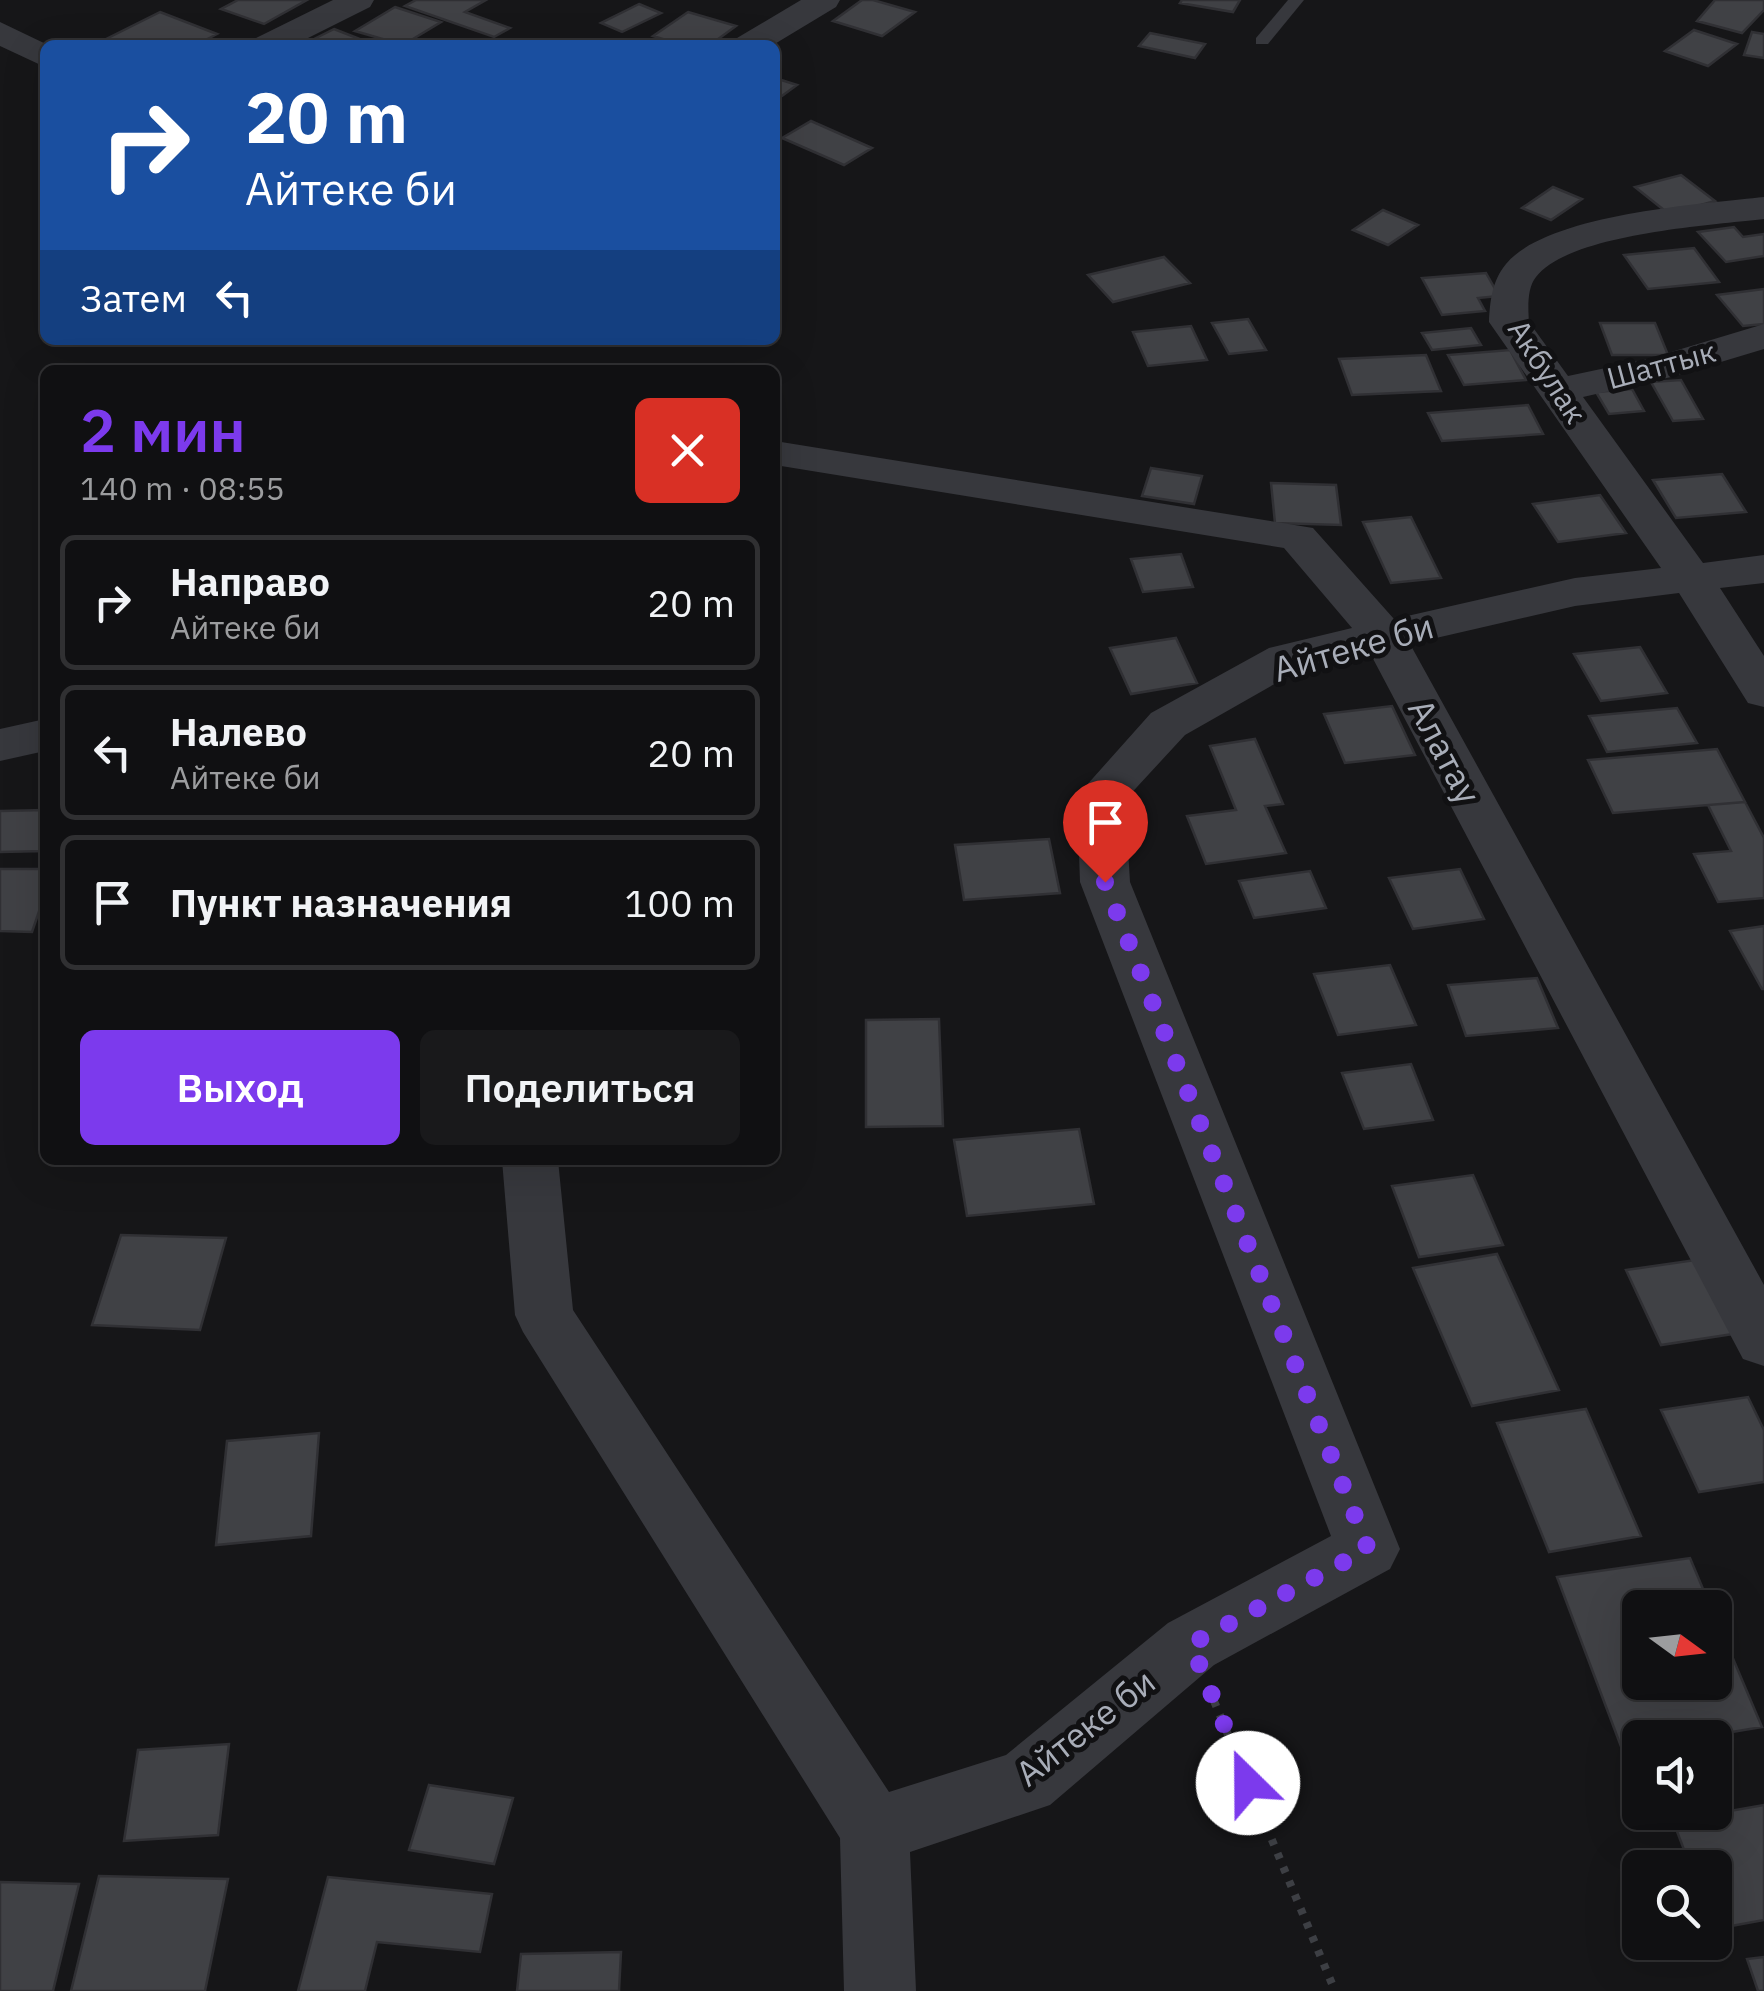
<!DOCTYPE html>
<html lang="ru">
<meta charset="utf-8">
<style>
:root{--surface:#101012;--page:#19191b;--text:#f1f3f6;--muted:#9c9d9f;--line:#303032;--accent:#7c3aed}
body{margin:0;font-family:"IBM Plex Sans",sans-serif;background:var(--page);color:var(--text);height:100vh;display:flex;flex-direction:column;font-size:38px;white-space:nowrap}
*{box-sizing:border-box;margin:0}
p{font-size:32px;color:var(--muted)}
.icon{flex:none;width:55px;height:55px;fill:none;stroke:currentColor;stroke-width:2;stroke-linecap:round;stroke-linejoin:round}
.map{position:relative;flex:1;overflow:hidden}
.drawer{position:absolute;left:40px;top:365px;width:740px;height:800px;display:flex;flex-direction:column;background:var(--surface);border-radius:15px;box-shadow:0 10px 40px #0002,0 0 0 2px var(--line)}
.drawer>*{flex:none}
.guide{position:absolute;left:40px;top:40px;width:740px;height:305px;border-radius:15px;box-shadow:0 10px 40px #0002,0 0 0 2px var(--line);background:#1a4fa0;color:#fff;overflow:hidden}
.needle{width:65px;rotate:105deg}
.fabs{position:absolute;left:1622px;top:1590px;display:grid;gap:20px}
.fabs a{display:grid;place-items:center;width:110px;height:110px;border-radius:15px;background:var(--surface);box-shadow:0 10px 40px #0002,0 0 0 2px var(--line);font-size:50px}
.pin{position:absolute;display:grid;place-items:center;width:85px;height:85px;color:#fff;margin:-102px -42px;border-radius:50% 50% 50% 0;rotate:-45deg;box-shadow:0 0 10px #0007}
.pin .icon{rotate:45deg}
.me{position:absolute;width:110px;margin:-55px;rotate:337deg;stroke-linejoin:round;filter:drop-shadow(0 0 8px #0008)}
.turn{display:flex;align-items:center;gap:35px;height:210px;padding:0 40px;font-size:45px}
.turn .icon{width:130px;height:130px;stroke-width:2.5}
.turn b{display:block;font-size:70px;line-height:85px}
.then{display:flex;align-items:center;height:95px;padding:0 40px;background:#0003;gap:20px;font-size:38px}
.round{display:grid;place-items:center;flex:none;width:105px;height:105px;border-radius:15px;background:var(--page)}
.overview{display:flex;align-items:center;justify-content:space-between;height:170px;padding:0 40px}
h1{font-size:60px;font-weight:600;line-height:75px;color:var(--accent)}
.cta{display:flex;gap:20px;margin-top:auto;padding:20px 40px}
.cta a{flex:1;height:115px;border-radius:15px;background:var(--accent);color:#fff;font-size:40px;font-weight:600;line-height:115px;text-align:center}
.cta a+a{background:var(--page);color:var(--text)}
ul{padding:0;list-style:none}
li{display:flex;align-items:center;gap:30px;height:135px;margin:0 20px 15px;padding:0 20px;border:5px solid var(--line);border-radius:15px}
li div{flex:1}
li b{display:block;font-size:38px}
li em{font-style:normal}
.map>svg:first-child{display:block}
.building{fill:#404145;stroke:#303034;stroke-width:2.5}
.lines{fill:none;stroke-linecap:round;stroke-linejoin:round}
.path{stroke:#3d3f44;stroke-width:8;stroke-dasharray:6 9;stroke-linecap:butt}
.lane{fill:#37383d;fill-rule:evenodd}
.street{fill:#37383d;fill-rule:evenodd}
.route{stroke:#7c3aed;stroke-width:18;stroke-dasharray:0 32.4}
.labels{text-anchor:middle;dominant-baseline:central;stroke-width:10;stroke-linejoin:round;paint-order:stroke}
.far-street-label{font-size:30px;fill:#a8adb8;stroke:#111113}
.street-label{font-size:35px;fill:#a8adb8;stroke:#111113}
</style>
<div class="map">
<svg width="1764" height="1991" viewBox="0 0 1764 1991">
<rect width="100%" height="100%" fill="#161618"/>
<path class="building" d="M238,0H307L264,24L221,9Z
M416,0H486L465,12L510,28L494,37L405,6Z
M862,0H873L915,12L882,36L833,21Z
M1182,0H1240L1233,12L1180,3Z
M1715,0H1764V10L1742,33L1697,21Z
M639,4L661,13L622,32L601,23Z
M395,7L441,22L403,45L355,31Z
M160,12L217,34L196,45L96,44Z
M688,12L736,26L710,45H682L653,36Z
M334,29L375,45H334L316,38Z
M1694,30L1737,44L1708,66L1665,51Z
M1752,32L1764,34V58L1744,55Z
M1150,33L1205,44L1195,58L1139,46Z
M775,78L797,85L775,101Z
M811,121L872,148L844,165L782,138Z
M1681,175L1715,201L1669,214L1635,187Z
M1553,187L1582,199L1551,220L1522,208Z
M1383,210L1418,225L1388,245L1353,230Z
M1734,227L1743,237L1764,234V256L1726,262L1698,232Z
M1694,248L1719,282L1648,289L1624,255Z
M1164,257L1190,283L1113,302L1088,275Z
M1486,273L1499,296L1478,298L1485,311L1442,315L1422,278Z
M1764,289V324L1743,326L1717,295Z
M1248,319L1266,350L1229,354L1212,323Z
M1600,323H1655L1668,355H1612Z
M1191,326L1207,360L1148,366L1133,332Z
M1471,328L1481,345L1432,350L1422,333Z
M1510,350L1526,380L1464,385L1448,355Z
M1426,355L1441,391L1352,395L1339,359Z
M1681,380L1703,419L1673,421L1651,382Z
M1632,389L1644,411L1609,414L1596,392Z
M1528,405L1543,434L1442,441L1428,413Z
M1151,468L1202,476L1194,504L1142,496Z
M1722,474L1746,512L1676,518L1653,480Z
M1271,483L1336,485L1341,525L1275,523Z
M1600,495L1626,533L1558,542L1533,504Z
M1411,517L1441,578L1391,583L1363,522Z
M1181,554L1193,587L1143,592L1131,559Z
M1176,638L1197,683L1131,694L1110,648Z
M1640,647L1667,693L1601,701L1574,654Z
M1392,706L1415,755L1345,763L1324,714Z
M1677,708L1697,743L1607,752L1589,716Z
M1255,739L1283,804L1265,806L1286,853L1206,864L1187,816L1236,810L1210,746Z
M1717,749L1745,802L1613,813L1588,760Z
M1745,802L1764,838V898L1718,902L1694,854L1731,851L1708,805Z
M45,810V851L0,852V811Z
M1049,839L1060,893L964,900L955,845Z
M0,869H45V894L32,932L0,931Z
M1460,869L1484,919L1413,929L1389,878Z
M1310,871L1326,908L1254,918L1239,881Z
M1764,926V989H1762L1730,931Z
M1390,965L1416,1025L1338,1035L1314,974Z
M1537,978L1558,1028L1466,1036L1448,985Z
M939,1019L943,1126L866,1127V1020Z
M1411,1064L1433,1120L1364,1129L1342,1073Z
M1079,1129L1094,1204L967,1216L954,1140Z
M1473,1175L1503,1245L1419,1257L1392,1186Z
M121,1235L226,1238L200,1330L92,1325Z
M1497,1254L1559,1390L1472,1406L1413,1268Z
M1709,1258L1746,1332L1661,1345L1626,1270Z
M1748,1397L1764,1430V1482L1699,1492L1661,1410Z
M1586,1409L1641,1536L1549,1552L1497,1423Z
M319,1433L311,1536L216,1545L227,1441Z
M1690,1558L1711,1608H1640V1682H1715V1616L1762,1727L1696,1738H1640V1746L1622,1749L1557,1577Z
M229,1744L218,1835L124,1841L138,1750Z
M429,1785L513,1798L494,1864L409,1850Z
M1764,1805V1920L1715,1929V1868H1691L1673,1821Z
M99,1876L228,1879L205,1991H71Z
M328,1877L492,1894L480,1952L377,1942L365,1991H298Z
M0,1882L79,1884L53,1991H0Z
M621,1952L619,1991H517L521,1954Z
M1764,1957V1991H1758L1747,1959Z"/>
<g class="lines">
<path class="path" d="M1214,1701L1335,1991"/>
<path class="lane" d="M1288,0H1304L1268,44H1256V38Z"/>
<path class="street" d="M333,0H374L370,7L294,45H251L256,38Z
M801,0H840L836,7L773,45H732L737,38Z
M0,22L48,45H45V67L0,46Z
M1764,197V219C1712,225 1568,234 1536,277C1527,288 1528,308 1529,322L1568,376L1648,359L1764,324V349L1671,377L1583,397L1703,563L1764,555V583L1720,588L1764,656V707L1748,703L1679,593L1575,606L1410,644L1764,1285V1366L1743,1359L1370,653L1299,670L1185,735L1125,800L1130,882L1400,1549L1390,1569L1214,1665L1050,1805L910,1852L916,1991H844L840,1838L523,1332L515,1315L502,1160H558L573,1310L889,1792L1006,1755L1168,1623L1331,1536L1080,882L1077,796L1151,713L1269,648L1352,628L1284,548L775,465V441L1313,528L1394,619L1575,578L1661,568L1489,322C1490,301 1492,281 1506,264C1547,214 1701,204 1764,197Z
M45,719V751L0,761V729Z"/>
</g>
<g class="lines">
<path class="route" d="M1105,882L1368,1549L1191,1644L1248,1783"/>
</g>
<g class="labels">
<g class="far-street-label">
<text transform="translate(1661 364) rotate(-15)">Шаттык</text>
<text transform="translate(1548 371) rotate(57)">Акбулак</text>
</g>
<g class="street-label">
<text transform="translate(1353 647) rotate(-16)">Айтеке би</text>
<text transform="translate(1445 751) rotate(62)">Алатау</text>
<text transform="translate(1085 1727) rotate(-38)">Айтеке би</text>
</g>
</g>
</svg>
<div class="fabs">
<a><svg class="needle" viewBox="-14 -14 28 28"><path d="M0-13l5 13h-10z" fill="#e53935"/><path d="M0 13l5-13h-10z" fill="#9c9d9f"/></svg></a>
<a><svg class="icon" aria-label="sound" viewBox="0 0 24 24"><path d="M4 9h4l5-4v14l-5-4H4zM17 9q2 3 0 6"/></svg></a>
<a><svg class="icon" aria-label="search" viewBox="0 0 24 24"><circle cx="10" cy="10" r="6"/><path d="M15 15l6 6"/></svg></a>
</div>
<div class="pin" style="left:1105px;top:882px;background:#d93025"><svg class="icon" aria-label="arrive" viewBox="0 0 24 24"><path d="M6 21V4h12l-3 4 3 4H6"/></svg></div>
<svg class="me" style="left:1248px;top:1783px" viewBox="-20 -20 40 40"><circle r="19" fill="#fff"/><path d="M0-13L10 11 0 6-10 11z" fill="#7c3aed"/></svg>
<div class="guide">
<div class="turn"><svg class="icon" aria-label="right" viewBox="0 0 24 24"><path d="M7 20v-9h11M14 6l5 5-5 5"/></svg><div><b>20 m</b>Айтеке би</div></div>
<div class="then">Затем<svg class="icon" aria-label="left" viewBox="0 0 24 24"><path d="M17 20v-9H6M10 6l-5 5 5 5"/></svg></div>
</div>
<section class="drawer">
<div class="overview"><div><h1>2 мин</h1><p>140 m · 08:55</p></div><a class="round" style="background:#d93025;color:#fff"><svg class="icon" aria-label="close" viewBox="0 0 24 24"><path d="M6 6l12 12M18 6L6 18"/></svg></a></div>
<ul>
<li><svg class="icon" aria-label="right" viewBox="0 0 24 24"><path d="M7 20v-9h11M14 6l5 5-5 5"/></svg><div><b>Направо</b><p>Айтеке би</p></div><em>20 m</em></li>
<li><svg class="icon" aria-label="left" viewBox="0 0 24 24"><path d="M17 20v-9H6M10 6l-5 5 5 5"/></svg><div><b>Налево</b><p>Айтеке би</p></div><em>20 m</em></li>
<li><svg class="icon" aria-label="arrive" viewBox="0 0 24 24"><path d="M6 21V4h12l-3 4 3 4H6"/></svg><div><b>Пункт назначения</b></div><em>100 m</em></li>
</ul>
<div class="cta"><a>Выход</a><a>Поделиться</a></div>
</section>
</div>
